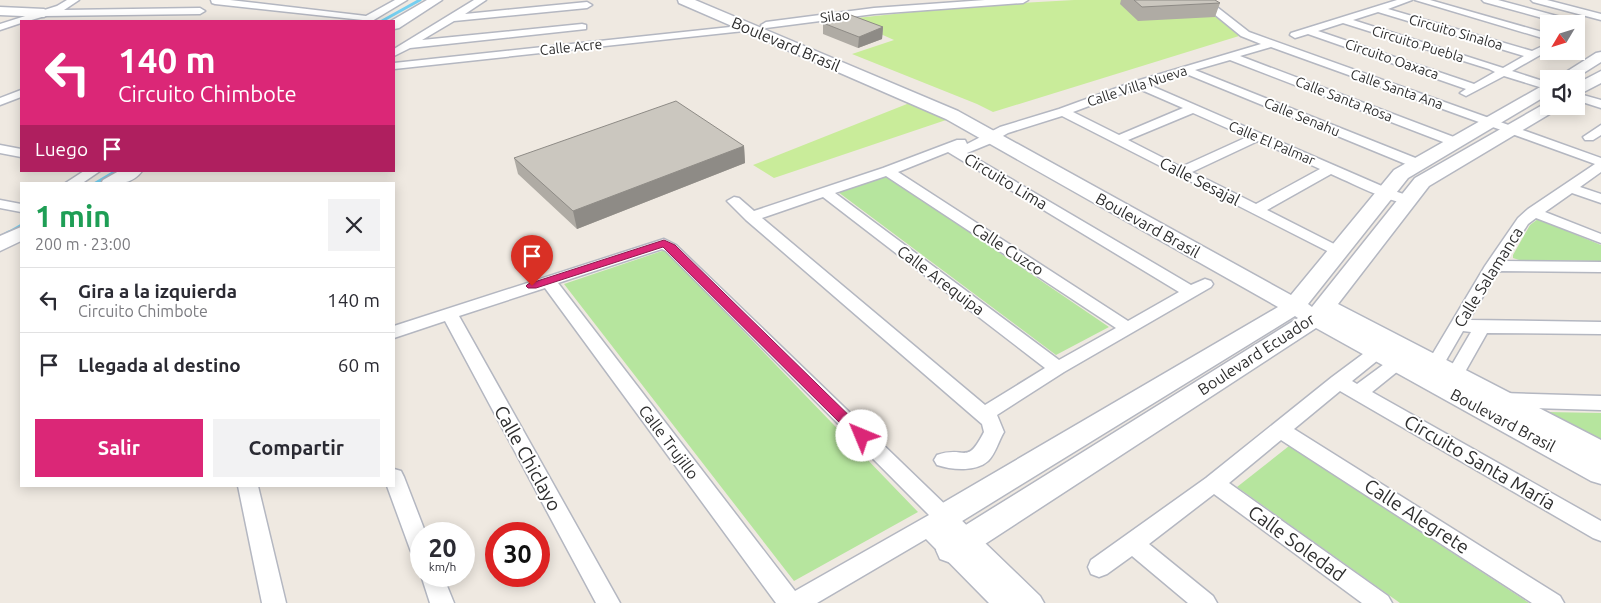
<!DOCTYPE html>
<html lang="es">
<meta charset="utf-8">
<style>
:root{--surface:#fff;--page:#f2f2f3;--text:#2b2b33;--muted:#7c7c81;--line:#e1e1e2;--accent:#db2777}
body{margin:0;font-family:Ubuntu,sans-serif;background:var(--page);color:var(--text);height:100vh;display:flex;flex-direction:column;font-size:19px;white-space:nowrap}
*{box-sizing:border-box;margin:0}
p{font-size:16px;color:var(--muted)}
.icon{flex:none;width:28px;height:28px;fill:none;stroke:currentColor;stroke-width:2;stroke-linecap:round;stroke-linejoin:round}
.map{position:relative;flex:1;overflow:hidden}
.details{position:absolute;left:20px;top:182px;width:375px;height:305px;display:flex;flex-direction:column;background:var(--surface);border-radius:0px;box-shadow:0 2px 12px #0003}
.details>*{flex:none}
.guide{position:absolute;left:20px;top:20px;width:375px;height:152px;border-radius:0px;box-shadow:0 2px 12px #0003;background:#db2777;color:#fff;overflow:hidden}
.needle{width:32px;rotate:232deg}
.tools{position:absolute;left:1540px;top:15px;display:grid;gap:10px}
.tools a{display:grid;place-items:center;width:45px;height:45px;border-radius:0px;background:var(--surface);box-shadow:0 2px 12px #0003;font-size:25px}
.speed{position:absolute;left:410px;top:522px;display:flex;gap:10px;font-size:25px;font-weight:700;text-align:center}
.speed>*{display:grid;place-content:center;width:65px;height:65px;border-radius:50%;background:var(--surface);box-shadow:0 2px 12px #0003;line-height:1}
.speed small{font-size:12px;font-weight:400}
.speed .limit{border:8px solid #d22;background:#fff;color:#111}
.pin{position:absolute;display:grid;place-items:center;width:42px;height:42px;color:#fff;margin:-51px -21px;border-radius:50% 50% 50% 0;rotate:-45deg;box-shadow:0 0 5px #0007}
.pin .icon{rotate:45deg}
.me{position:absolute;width:55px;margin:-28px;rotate:315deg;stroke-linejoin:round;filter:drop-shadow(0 0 4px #0008)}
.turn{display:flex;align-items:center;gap:18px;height:105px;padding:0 15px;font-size:22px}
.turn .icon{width:65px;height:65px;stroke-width:2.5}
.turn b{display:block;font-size:35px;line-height:42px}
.then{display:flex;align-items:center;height:48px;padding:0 15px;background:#0003;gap:10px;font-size:19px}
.round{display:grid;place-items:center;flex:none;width:52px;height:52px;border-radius:0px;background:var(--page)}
.head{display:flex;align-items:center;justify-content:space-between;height:85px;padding:0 15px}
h1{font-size:30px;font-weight:700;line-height:38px;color:#1e9e55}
.action{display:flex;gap:10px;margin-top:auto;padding:10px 15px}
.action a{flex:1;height:58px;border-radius:0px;background:var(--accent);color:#fff;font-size:20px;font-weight:700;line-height:58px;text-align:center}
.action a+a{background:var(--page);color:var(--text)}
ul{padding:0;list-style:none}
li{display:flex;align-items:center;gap:15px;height:65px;padding:0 15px;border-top:1px solid var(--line)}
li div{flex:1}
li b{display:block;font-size:19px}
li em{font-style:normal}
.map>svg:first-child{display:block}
.green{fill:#b6e59e}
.pitch{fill:#c9ec9a}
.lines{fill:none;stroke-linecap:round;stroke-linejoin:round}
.stream-far2{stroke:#75cff0;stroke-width:3}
.stream-far1{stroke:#75cff0;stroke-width:4}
.stream{stroke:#75cff0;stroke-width:5}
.street-casing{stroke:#b4b7c1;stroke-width:3}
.secondary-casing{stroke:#b4b7c1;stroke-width:3}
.street{fill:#fff;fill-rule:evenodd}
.secondary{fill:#fff;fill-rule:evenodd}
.wall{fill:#afaba4}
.shaded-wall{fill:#8e8b86}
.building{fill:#cbc7bf;stroke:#8e8b86}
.route{fill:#db2777;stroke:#8e194d}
.labels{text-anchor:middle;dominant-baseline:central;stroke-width:4;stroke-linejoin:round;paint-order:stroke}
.far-street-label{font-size:14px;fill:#2e2e2e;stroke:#fff}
.street-label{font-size:16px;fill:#2e2e2e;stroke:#fff}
.near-street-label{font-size:19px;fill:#2e2e2e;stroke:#fff}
</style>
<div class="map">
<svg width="1601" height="603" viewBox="0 0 1601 603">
<rect width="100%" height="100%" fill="#efe9e1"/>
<path class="green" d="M887,176L1109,327L1056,355L838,192Z
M1538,219L1601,245V261L1519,260L1513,258V255L1530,225Z
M665,250L918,512L794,581L564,284Z
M1546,412L1601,413V441Z
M1289,446L1529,603H1400L1237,487Z"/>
<path class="pitch" d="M1074,0H1196L1239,36L993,112L977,104L852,54L894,40L847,19L970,6Z
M912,102L949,119L774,178L753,165Z"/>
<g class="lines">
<path class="stream-far2" d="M382,21L420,0"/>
<path class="stream-far1" d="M95,184L117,171
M7,234L21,226"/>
<path class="stream" d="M0,238L9,233"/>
<defs>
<path id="street" d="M67,0H79L64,10L200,8L205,11L200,14L45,16L28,21H21V23L0,30V24L57,6Z
M211,0H230L366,16L395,0H407L372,21L215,4L212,3Z
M474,0H486L465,14L587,2L592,5L587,8L454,21L422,40L582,24L586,25V29L410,48L394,56V49Z
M985,0H1028L1023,3L874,14L766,28L761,25L766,22L874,8Z
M1197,0H1208L1249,32L1601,158V172L1580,187L1601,194V203L1572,193L1545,212L1601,234V243L1536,218L1528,224L1504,261L1601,262V272L1498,271L1469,320L1601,322V334L1487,333L1461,379L1455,381L1449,379L1446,375L1471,332L1463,331L1441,369L1435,371L1429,369L1426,365L1485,266L1518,218L1528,209L1595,164L1271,47L1240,56L1459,139L1461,142L1459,145H1451L1230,60L1195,70L1423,161L1425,164L1423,167H1413L1184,73L1147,84L1391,190L1413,197L1415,200L1413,203C1397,207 1348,181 1331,174L1267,210L1342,248L1345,251L1342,254L1337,256L1062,116L1008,133L989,144L967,153L1191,285L1205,279L1211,281L1213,284L1211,287L1064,372L997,415L1004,432C999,440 995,455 988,461C976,472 952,470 937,465L934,460L937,455C966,445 966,467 984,432L982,424L746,220L727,201L734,197L739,198L754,211L883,168L957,140H965L967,144L1000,127L1059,109L1133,82L1261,44L1241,36ZM1137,88L1183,108L1119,135L1073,112ZM1193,113L1247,137L1181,167L1128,140ZM1258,141L1320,169L1256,204L1192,172ZM948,152L1179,292L1128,321L898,172ZM886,176L1116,328L1059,360L835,193ZM823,197L1045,368L985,405L762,218Z
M1397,0H1412L1388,9L1532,51L1549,43V50L1512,71L1549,83V90L1504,76L1466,96L1460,93L1466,89L1308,34L1295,38L1290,35L1291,33ZM1378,12L1524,56L1503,68L1353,20ZM1343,23L1489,69L1495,72L1474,84L1318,31Z
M1415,0H1430L1549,34V40Z
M1482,0H1498L1579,22L1581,24L1576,27V24H1564L1484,2Z
M1531,0H1547L1601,14V20L1533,2Z
M749,25L754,28L753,30L394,69V63Z
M21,90V97L0,105V98Z
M1576,93L1601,100V108L1576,100Z
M1601,125V135L1593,140H1585L1583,137Z
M0,145L21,149V157L0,153Z
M84,171H100L81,184H64Z
M0,200L21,204V212L0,208Z
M664,239L676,245L1040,596L1044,603H989L926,539L817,603H776L545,288L459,316L620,603H596L445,321L394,338V326ZM662,249L666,251L929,515L795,591L558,283Z
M1377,346L1383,348L1386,352L1383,356L1352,381L1357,384L1391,359L1397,357L1403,359L1406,363L1403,367L1372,392L1601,521V541L1593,538L1340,391L1294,429L1560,596L1564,603H1532L1281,440L1229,483L1388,596L1392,603H1362L1214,494L1149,544L1213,596L1217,603H1188L1132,556L1107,574L1099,577L1091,574L1088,567L1091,560L1206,478L1332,377L1371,348Z
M1503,393L1601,396V410L1503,407L1496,405L1494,400L1496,395Z
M394,469L401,471L404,477L426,534H421V558L413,556L410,549L387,486H394Z
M238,486H258L286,603H262Z
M421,575L443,576L454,603H430Z"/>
<path id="secondary" d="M427,0H442L399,28L394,29V21H391Z
M678,0H695L958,111L1291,295L1394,170L1549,82V94L1408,178L1308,304L1312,307L1415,178L1546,103L1549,102V106H1560L1558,109L1429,186L1338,304L1601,440V484L1591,481L1316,328L962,559L951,563L940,559L936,550L940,541L1298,318L1295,316L954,526L944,529L934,526L929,517L934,508L1278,307L946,119L679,3Z
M0,7L44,9L51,13L44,17L0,15Z
M1601,52V62L1574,79H1555L1596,53Z
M1601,71V83L1576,96V84Z
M119,171H142C132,185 116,184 101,184L103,180Z
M21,227V241L0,251V236Z"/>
</defs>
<use href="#street" class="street-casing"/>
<use href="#secondary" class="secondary-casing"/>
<use href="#street" class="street"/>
<use href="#secondary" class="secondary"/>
</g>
<path class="wall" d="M1121,0H1215L1220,3L1215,17L1138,21L1120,4Z
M823,23L883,27L882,39L858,48L823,34Z
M744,146L745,163L577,229L518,174L514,158Z"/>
<path class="shaded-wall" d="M883,27L882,39L858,48L859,37Z
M744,146L745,163L577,229L573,211Z"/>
<path class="building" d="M1134,0H1215L1220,3L1142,7Z
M848,14L883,27L859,37L823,23Z
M676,101L744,146L573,211L514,158Z"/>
<path class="route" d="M664,240L675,245L867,433L869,436L867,440H857L663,247L536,288H528L526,286L528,284Z"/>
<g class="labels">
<g class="far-street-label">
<text transform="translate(835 16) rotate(-7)">Silao</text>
<text transform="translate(1456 32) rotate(16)">Circuito Sinaloa</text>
<text transform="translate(1418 44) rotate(17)">Circuito Puebla</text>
<text transform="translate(571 47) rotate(-6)">Calle Acre</text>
<text transform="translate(1392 59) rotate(19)">Circuito Oaxaca</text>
<text transform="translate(1137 86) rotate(-18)">Calle Villa Nueva</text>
<text transform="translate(1397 89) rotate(19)">Calle Santa Ana</text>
<text transform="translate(1344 99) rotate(21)">Calle Santa Rosa</text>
<text transform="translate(1302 117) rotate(22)">Calle Senahu</text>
<text transform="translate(1272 143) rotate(23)">Calle El Palmar</text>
</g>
<g class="street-label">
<text transform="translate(786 44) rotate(23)">Boulevard Brasil</text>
<text transform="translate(1006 181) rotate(31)">Circuito Lima</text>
<text transform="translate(1200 181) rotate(27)">Calle Sesajal</text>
<text transform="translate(1148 225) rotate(29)">Boulevard Brasil</text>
<text transform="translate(1008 249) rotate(33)">Calle Cuzco</text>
<text transform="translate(1488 277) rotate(-58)">Calle Salamanca</text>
<text transform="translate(941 280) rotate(37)">Calle Arequipa</text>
<text transform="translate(1256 354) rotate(-33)">Boulevard Ecuador</text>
<text transform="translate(1503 420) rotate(28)">Boulevard Brasil</text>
<text transform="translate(669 442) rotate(53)">Calle Trujillo</text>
</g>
<g class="near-street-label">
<text transform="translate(528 458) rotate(61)">Calle Chiclayo</text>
<text transform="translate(1480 462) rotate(30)">Circuito Santa María</text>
<text transform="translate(1417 516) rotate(33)">Calle Alegrete</text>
<text transform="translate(1297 543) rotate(36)">Calle Soledad</text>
</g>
</g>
</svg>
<div class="tools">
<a><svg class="needle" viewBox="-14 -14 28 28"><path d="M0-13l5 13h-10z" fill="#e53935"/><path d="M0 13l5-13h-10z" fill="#7c7c81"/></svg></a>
<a><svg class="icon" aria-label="sound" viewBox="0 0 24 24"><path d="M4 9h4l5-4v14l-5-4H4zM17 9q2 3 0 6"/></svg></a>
</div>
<div class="speed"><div>20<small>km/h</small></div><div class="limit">30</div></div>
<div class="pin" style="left:532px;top:286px;background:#d93025"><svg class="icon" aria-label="arrive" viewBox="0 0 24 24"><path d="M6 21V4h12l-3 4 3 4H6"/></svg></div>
<svg class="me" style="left:862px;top:436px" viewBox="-20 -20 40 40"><circle r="19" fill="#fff"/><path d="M0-13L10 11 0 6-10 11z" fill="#db2777"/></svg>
<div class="guide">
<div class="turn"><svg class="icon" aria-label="left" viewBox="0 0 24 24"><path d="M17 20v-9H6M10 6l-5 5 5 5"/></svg><div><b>140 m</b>Circuito Chimbote</div></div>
<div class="then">Luego<svg class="icon" aria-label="arrive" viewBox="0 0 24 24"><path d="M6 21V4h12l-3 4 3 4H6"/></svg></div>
</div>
<section class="details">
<div class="head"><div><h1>1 min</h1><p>200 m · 23:00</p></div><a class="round"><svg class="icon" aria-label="close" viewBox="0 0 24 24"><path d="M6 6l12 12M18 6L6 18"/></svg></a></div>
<ul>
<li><svg class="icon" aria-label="left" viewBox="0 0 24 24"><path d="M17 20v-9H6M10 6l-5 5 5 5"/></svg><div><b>Gira a la izquierda</b><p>Circuito Chimbote</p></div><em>140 m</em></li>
<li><svg class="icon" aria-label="arrive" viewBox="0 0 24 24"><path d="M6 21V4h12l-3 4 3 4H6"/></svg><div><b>Llegada al destino</b></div><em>60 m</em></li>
</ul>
<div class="action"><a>Salir</a><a>Compartir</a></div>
</section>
</div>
